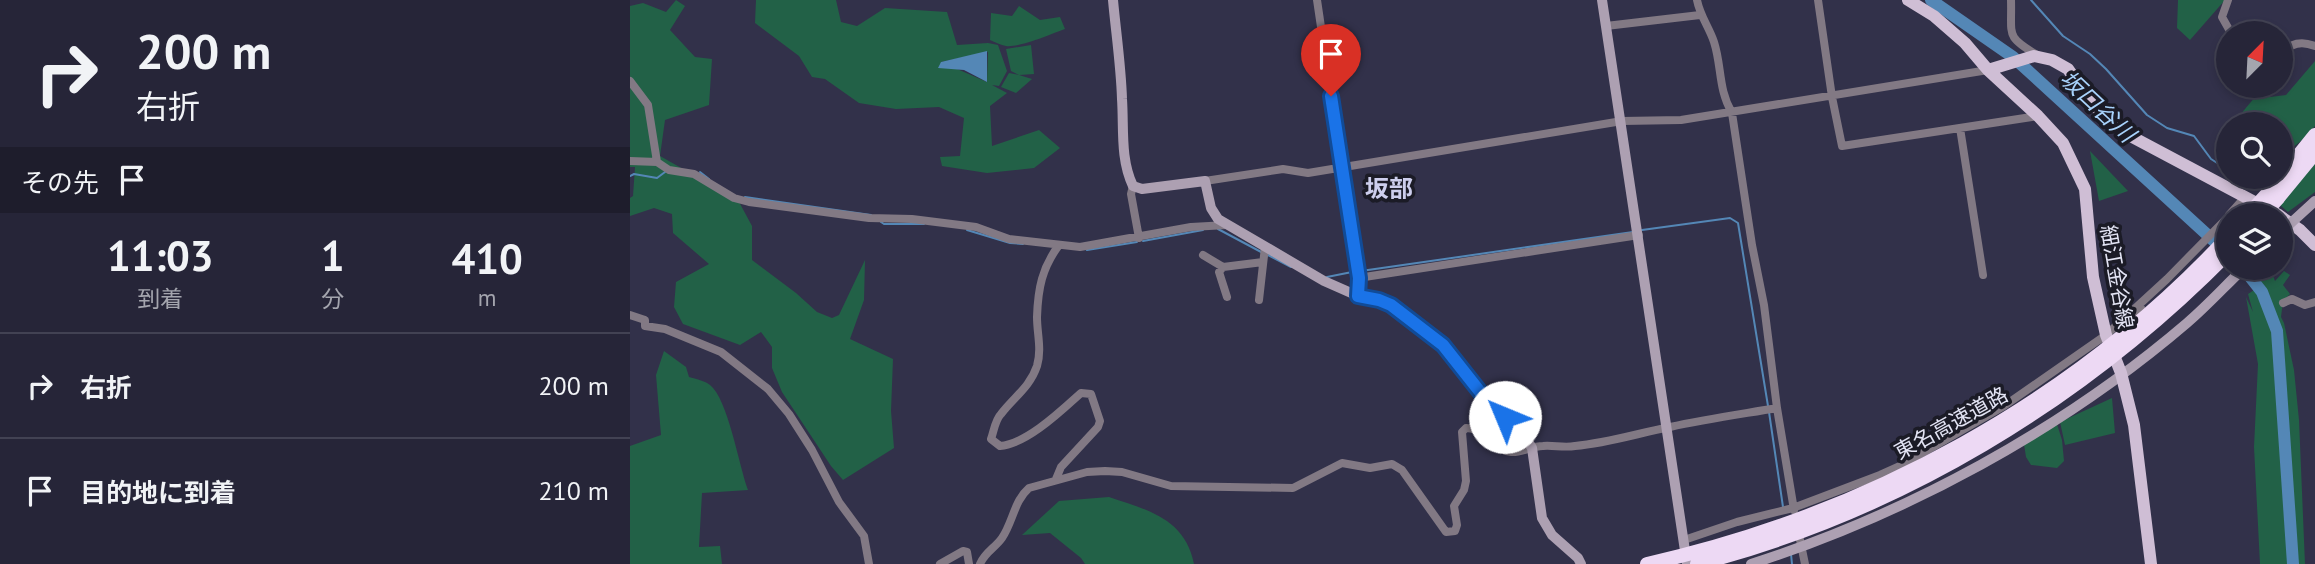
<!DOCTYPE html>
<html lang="ja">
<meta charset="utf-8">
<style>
:root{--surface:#262538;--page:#323143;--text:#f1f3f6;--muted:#a4a5ae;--line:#424253}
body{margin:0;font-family:"PT Sans","Noto Sans JP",sans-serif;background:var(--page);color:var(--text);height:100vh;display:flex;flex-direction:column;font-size:26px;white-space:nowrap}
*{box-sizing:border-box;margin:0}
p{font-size:23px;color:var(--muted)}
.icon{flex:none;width:38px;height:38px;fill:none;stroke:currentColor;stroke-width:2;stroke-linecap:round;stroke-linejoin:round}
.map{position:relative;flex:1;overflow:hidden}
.side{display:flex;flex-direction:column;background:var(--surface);width:630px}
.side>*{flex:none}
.guide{background:#262538;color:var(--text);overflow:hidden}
.needle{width:46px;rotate:24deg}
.controls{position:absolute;left:1586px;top:21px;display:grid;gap:14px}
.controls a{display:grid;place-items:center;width:77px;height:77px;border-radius:50%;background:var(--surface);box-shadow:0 4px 10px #0003,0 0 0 2px var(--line);font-size:35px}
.pin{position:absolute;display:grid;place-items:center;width:60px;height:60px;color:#fff;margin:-72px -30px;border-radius:50% 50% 50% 0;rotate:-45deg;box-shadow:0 0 7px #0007}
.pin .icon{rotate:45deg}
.me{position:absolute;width:77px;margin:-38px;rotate:315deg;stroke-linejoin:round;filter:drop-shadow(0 0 5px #0008)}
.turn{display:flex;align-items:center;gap:24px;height:147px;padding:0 21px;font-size:32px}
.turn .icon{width:91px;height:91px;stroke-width:2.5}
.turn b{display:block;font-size:49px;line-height:60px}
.then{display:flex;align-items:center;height:66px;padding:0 21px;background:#0003;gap:14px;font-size:26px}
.eta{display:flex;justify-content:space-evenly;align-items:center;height:119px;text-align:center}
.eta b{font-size:42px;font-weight:800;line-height:49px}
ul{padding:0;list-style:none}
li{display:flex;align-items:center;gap:21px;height:105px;padding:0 21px;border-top:2px solid var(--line)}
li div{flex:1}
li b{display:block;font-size:26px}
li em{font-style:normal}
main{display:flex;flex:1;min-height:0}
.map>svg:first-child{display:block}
.green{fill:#226147;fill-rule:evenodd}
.water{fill:#5487b6}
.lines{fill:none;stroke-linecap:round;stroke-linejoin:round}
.stream{stroke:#5487b6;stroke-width:2}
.river{stroke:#5487b6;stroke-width:12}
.street{stroke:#827984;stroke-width:8}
.secondary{stroke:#ada0b2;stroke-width:10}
.primary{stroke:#cfbed5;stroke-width:12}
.highway{stroke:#edd9f4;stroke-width:14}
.secondary-bridge{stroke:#ada0b2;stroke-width:10}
.highway-bridge{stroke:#edd9f4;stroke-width:14}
.route-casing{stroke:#114b97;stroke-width:18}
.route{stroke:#1a73e8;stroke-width:12}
.labels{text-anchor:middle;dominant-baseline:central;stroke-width:7;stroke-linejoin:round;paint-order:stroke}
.street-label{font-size:21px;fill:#e3e4f4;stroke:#1b1b26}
.water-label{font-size:23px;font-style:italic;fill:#a8d2fb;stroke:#1b1b26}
.quarter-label{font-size:24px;font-weight:bold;fill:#cdceed;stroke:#1b1b26}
</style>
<main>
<section class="side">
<div class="guide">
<div class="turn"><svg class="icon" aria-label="right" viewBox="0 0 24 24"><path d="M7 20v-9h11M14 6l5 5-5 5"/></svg><div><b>200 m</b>右折</div></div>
<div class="then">その先<svg class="icon" aria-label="arrive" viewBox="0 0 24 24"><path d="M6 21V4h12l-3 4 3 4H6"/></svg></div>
</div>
<div class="eta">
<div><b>11:03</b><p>到着</p></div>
<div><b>1</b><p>分</p></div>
<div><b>410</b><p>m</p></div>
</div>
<ul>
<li><svg class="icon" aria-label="right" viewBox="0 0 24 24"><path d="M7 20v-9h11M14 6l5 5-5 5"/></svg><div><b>右折</b></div><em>200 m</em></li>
<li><svg class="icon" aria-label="arrive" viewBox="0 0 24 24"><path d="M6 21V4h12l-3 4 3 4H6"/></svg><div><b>目的地に到着</b></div><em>210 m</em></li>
</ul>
</section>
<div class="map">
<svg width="1685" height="564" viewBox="0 0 1685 564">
<rect width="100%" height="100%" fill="#32314a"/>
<path class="green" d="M46,0L55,6L40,30L65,57L82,59L79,105L35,120L30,156L108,200L122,226V260L166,293L187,312L202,318L209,315L235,260L234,300L220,339L263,359L261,411L264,448L213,480L201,466L152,392L142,368V347L131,332L110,345L53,324L44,307L46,282L79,264L43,233L42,214L24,208L0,216V198L3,196L5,167H0V6L13,3L36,12Z
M126,0H206L211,22L227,26L255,8L317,12L327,45L358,43L368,45L377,71L369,86L362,85L377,93L360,106L362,146L409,130L430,148L404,168L357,173L312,166L310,157L330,156L334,118L309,107L266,109L229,103L195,79L182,77L169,56L125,23ZM358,52L357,82L311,62Z
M1548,0H1595L1560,40L1547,28Z
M389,6L410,20L430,17L435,29C421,34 389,48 376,46C371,45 365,42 360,40L361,13L382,16Z
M401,45L404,74L389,75L402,79L386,93L371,87L379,73L389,75L381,71L376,49Z
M1685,61V126L1677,136L1650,158V124H1622L1610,115L1630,91L1640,97L1656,95Z
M1460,151L1498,191L1469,201Z
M1685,163V192L1658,212L1650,205Z
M1621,268H1640L1645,281L1654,271L1660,275L1653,285L1660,294L1653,301L1651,317L1654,323L1664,370L1669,420L1675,564H1630L1624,447L1628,364L1616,297L1623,312L1618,294L1633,284L1621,273Z
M34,351L56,367L59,377C66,379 75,381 80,385C98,399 109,466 118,490L72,493L69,547L90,546L92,564H0V446L31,435L26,375Z
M1482,398L1485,433L1435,445L1430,422Z
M1427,424L1432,440L1434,461L1427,468L1401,465L1396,457L1393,438Z
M479,497C517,510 555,518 564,564H455L451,558L420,533L392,535L429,501Z"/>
<path class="water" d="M357,51V82L334,70L308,68L311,62Z"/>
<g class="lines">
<path class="stream" d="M1401,0L1433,36L1460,54L1476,69L1517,115L1537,128L1564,136L1581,159L1598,170
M70,172L79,179
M0,176L4,174L27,178L35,172
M1611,177L1633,186
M115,197L241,215
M251,222L254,224H294
M588,229L633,253
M337,230L380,243L393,244
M1012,230L1100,218L1108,223L1138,406
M513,241L573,230
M457,250L507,242
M638,255L661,267
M731,271L1003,232
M697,277L722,272
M1139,412L1153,507
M1161,554L1162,564"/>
<path class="river" d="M1301,0L1383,57L1595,251
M1613,268L1632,292L1647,331L1663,564"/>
<path class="street" d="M687,0L728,277V296
M1067,0C1070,16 1079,27 1084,42C1092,67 1088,89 1102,113L1122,245L1134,305L1147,408L1164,510
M1188,0L1202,97L1212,146L1408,116
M1381,0C1382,36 1375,36 1407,55
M1598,0L1592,17L1601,33
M976,26L1070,15
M1650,52C1663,44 1670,40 1685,46
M0,81L18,105L27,162
M1330,128L1353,275
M0,161L27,162L39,170L64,174L104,198L119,202L239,218L282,219L346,227L379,239L450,247L561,227L597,225
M575,181L653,169L678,173L992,121L1051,120L1358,70
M503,186L501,194L509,238
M1599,215L1616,196
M573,255L593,267
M728,278L1009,235
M597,297L589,272L593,267L633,262
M629,300L635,247
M1653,303L1662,299L1675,305L1685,302
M0,315L15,320V326L35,329L91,352L138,389L159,414L182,450L209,502L234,536L239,564
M1490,329L1511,308
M426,479L431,467L468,427L470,421L461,394L451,393C432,410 397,444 370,446L361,439C364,431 365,420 371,414C384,397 400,387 407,366C412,349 407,334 407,317C408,288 412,268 429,245
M1168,530L1175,564
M1054,540L1107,522L1163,508L1250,475L1270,466L1374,406L1476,335L1537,279L1598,217
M310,564L333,551L337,552L339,564
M350,564C355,552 365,548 372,538C383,522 384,501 399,488L457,472L475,471L492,472L541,486L663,488L712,463L740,468L762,464L772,470L816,532L825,531L827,525L824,506L834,490L836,481L832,432L836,428C863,429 864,451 881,452C892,453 901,446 913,446C923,445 934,448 945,446C978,443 1009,433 1040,427C1076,419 1112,414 1147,408"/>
<path class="secondary" d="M483,0C486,33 491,66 492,99C494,128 490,159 503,186L512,189L575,181L581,208L588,219L694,281L728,296L749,300L761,305L812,345L858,402L892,432L902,448L912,518L922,535L948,558L951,564
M972,0L1057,564
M1121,564C1277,514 1432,430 1557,323C1577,306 1595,286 1614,268"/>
<path class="primary" d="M1278,0L1304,16L1335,43L1358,70L1408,116L1433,143L1455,189L1463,277L1476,335L1491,373L1504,425L1521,564
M1358,70L1404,56L1422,60L1438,69L1462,104L1491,131L1649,215
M1650,216L1670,230L1685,245"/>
<path class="highway" d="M1638,193L1685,135
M1648,198L1685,153"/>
<path class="secondary-bridge" d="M1650,233L1685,201"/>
<path class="highway-bridge" d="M1618,215L1638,193
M1633,215L1648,198
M1017,564C1236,515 1445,402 1598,237
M1067,564C1269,512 1452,401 1598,253"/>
</g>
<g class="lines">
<defs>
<path id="route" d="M701,96L729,278L728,296L749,300L761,305L813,345L858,402L875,417"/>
</defs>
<use href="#route" class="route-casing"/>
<use href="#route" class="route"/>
</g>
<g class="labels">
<g class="street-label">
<text transform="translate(1487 277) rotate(80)">細江金谷線</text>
<text transform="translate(1321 423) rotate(-29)">東名高速道路</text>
</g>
<g class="water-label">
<text transform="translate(1468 106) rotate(43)">坂口谷川</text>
</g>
<g class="quarter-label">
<text x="759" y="188">坂部</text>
</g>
</g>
</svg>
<div class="controls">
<a><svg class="needle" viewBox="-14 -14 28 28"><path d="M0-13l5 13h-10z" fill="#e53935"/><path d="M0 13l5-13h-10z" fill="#a4a5ae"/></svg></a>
<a><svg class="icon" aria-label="search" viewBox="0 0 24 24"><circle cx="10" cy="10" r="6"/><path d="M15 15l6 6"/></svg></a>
<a><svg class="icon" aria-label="layers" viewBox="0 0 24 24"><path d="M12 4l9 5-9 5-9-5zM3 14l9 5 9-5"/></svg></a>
</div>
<div class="pin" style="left:701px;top:96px;background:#d93025"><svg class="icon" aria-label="arrive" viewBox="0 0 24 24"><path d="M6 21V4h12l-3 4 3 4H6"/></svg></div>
<svg class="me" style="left:875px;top:417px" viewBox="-20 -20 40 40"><circle r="19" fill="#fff"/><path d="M0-13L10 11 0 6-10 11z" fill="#1a73e8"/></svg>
</div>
</main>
